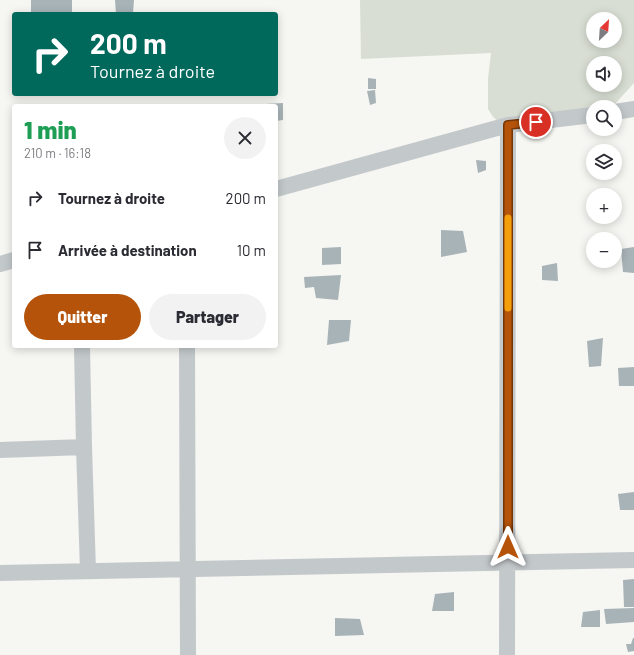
<!DOCTYPE html>
<html lang="fr">
<meta charset="utf-8">
<style>
:root{--surface:#fff;--page:#f2f2f3;--text:#2b2b33;--muted:#7c7c81;--accent:#b45309}
body{margin:0;font-family:Barlow,sans-serif;background:var(--page);color:var(--text);height:100vh;display:flex;flex-direction:column;font-size:15px;white-space:nowrap}
*{box-sizing:border-box;margin:0}
p{font-size:13px;color:var(--muted)}
.icon{flex:none;width:22px;height:22px;fill:none;stroke:currentColor;stroke-width:2;stroke-linecap:round;stroke-linejoin:round}
.map{position:relative;flex:1;overflow:hidden}
.drawer{position:absolute;left:12px;top:104px;width:266px;height:244px;display:flex;flex-direction:column;background:var(--surface);border-radius:4px;box-shadow:0 2px 10px #0003}
.drawer>*{flex:none}
.banner{position:absolute;left:12px;top:12px;width:266px;height:84px;border-radius:4px;box-shadow:0 2px 10px #0003;background:#00695c;color:#fff;overflow:hidden}
.needle{width:26px;rotate:25deg}
.tools{position:absolute;left:586px;top:12px;display:grid;gap:8px}
.tools a{display:grid;place-items:center;width:36px;height:36px;border-radius:50%;background:var(--surface);box-shadow:0 2px 10px #0003;font-size:20px}
.pin{position:absolute;display:grid;place-items:center;width:34px;height:34px;color:#fff;margin:-17px;border:2px solid #fff;border-radius:50%;box-shadow:0 1px 4px #0007}
.me{position:absolute;width:44px;margin:-22px;rotate:0deg;stroke-linejoin:round;filter:drop-shadow(0 0 3px #0008)}
.turn{display:flex;align-items:center;gap:14px;height:84px;padding:0 12px;font-size:18px}
.turn .icon{width:52px;height:52px;stroke-width:2.5}
.turn b{display:block;font-size:28px;line-height:34px}
.round{display:grid;place-items:center;flex:none;width:42px;height:42px;border-radius:21px;background:var(--page)}
.summary{display:flex;align-items:center;justify-content:space-between;height:68px;padding:0 12px}
h1{font-size:24px;font-weight:800;line-height:30px;color:#1e9e55}
.button{display:flex;gap:8px;margin-top:auto;padding:8px 12px}
.button a{flex:1;height:46px;border-radius:24px;background:var(--accent);color:#fff;font-size:16px;font-weight:800;line-height:46px;text-align:center}
.button a+a{background:var(--page);color:var(--text)}
ul{padding:0;list-style:none}
li{display:flex;align-items:center;gap:12px;height:52px;padding:0 12px}
li div{flex:1}
li b{display:block;font-size:15px}
li em{font-style:normal}
.map>svg:first-child{display:block}
.green{fill:#d8ded3;fill-rule:evenodd}
.building{fill:#a8b3b8}
.lines{fill:none;stroke-linecap:round;stroke-linejoin:round}
.minor{stroke:#c3c8cb;stroke-width:16}
.route-casing{stroke:#753606;stroke-width:10}
.route{stroke:#b45309;stroke-width:7}
.slow{stroke:#f59e0b;stroke-width:7}
</style>
<div class="map">
<svg width="634" height="655" viewBox="0 0 634 655">
<rect width="100%" height="100%" fill="#f6f6f2"/>
<path class="green" d="M360,0H634V83L614,105L605,107H593V109L498,121L493,117L488,109V79L491,53L361,59ZM593,19H615V41H593ZM593,63H615V85H593Z"/>
<path class="building" d="M31,0H72V14H31Z
M115,0H134L133,13L126,14H116Z
M368,78L376,79V89H368Z
M375,90L376,103L370,105L367,91Z
M283,103V120L276,121V106H266V104Z
M476,160L486,161V170L478,173Z
M441,230L463,231L467,252L441,257Z
M341,247V264L322,265V248Z
M634,247V273L623,272L621,249Z
M557,263L558,281L542,280V266Z
M341,275L338,300L316,298L314,287L305,288L304,277Z
M329,320H351L349,341L327,345Z
M603,338L601,366L589,367L587,341Z
M634,367V386H619L618,368Z
M634,492V510H620L618,494Z
M634,579V607H624L623,580Z
M454,592V611H432L435,594Z
M634,608V622L606,624L604,609Z
M600,610V627H581L583,612Z
M335,618L360,619L364,635L335,636Z
M633,638H634V651L628,652L626,644H631Z"/>
<g class="lines">
<path class="minor" d="M615,112L634,109
M276,189L508,125L593,115
M0,264L14,260
M82,346L84,447L88,571
M187,346L188,655
M0,450L84,447
M0,573L634,560
M507,655L508,125"/>
</g>
<g class="lines">
<defs>
<path id="route" d="M508,547V125L536,122"/>
</defs>
<use href="#route" class="route-casing"/>
<use href="#route" class="route"/>
<path class="slow" d="M508,308V218"/>
</g>
</svg>
<div class="tools">
<a><svg class="needle" viewBox="-14 -14 28 28"><path d="M0-13l5 13h-10z" fill="#e53935"/><path d="M0 13l5-13h-10z" fill="#7c7c81"/></svg></a>
<a><svg class="icon" aria-label="sound" viewBox="0 0 24 24"><path d="M4 9h4l5-4v14l-5-4H4zM17 9q2 3 0 6"/></svg></a>
<a><svg class="icon" aria-label="search" viewBox="0 0 24 24"><circle cx="10" cy="10" r="6"/><path d="M15 15l6 6"/></svg></a>
<a><svg class="icon" aria-label="layers" viewBox="0 0 24 24"><path d="M12 4l9 5-9 5-9-5zM3 14l9 5 9-5"/></svg></a>
<a>+</a>
<a>−</a>
</div>
<div class="pin" style="left:536px;top:122px;background:#d93025"><svg class="icon" aria-label="arrive" viewBox="0 0 24 24"><path d="M6 21V4h12l-3 4 3 4H6"/></svg></div>
<svg class="me" style="left:508px;top:547px" viewBox="-20 -20 40 40"><path d="M0-17L14 15 0 8-14 15z" fill="#b45309" stroke="#fff" stroke-width="4"/></svg>
<div class="banner">
<div class="turn"><svg class="icon" aria-label="right" viewBox="0 0 24 24"><path d="M7 20v-9h11M14 6l5 5-5 5"/></svg><div><b>200 m</b>Tournez à droite</div></div>
</div>
<section class="drawer">
<div class="summary"><div><h1>1 min</h1><p>210 m · 16:18</p></div><a class="round"><svg class="icon" aria-label="close" viewBox="0 0 24 24"><path d="M6 6l12 12M18 6L6 18"/></svg></a></div>
<ul>
<li><svg class="icon" aria-label="right" viewBox="0 0 24 24"><path d="M7 20v-9h11M14 6l5 5-5 5"/></svg><div><b>Tournez à droite</b></div><em>200 m</em></li>
<li><svg class="icon" aria-label="arrive" viewBox="0 0 24 24"><path d="M6 21V4h12l-3 4 3 4H6"/></svg><div><b>Arrivée à destination</b></div><em>10 m</em></li>
</ul>
<div class="button"><a>Quitter</a><a>Partager</a></div>
</section>
</div>
